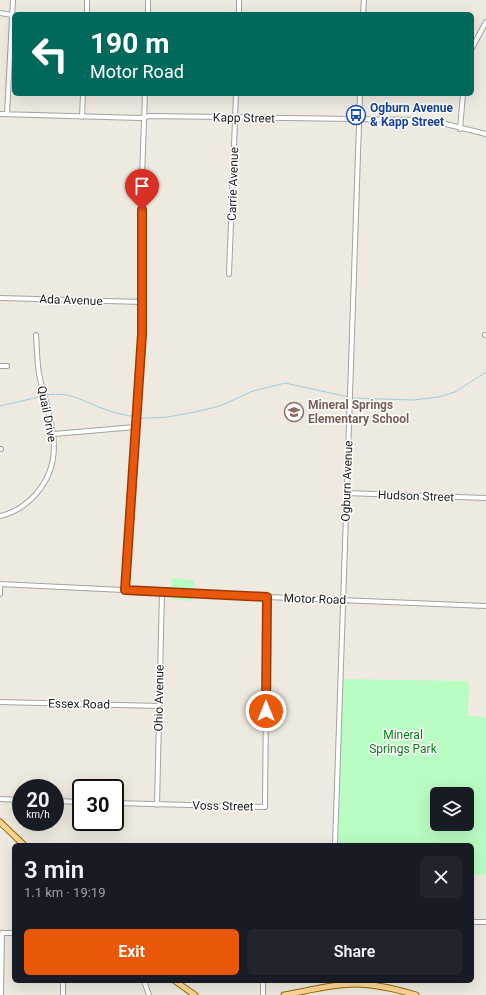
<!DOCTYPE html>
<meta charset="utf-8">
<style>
:root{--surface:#171b24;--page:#20242c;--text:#f1f3f6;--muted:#9ea1a6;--accent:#ea580c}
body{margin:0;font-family:Roboto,sans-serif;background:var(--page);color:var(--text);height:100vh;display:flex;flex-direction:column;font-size:15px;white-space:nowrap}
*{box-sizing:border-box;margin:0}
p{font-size:13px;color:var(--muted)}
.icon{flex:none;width:22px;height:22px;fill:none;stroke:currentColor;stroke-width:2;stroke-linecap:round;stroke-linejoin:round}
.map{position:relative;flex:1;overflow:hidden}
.details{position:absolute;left:12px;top:843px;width:462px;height:140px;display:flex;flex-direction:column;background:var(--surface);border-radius:6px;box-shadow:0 4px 16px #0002}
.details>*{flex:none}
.top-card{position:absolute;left:12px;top:12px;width:462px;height:84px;border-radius:6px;box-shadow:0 4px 16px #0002;background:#00695c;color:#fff;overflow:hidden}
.buttons{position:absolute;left:430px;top:787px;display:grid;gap:8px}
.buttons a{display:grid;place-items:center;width:44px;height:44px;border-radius:6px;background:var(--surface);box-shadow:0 4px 16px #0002;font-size:20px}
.speed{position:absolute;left:12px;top:779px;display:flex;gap:8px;font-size:20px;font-weight:700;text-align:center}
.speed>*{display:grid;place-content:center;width:52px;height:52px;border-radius:50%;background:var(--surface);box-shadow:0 4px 16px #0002;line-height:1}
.speed small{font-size:10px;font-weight:400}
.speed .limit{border:2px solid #111;border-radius:6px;background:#fff;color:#111}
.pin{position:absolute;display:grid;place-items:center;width:34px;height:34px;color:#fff;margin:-41px -17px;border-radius:50% 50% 50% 0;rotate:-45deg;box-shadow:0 0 4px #0007}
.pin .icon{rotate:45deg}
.me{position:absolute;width:44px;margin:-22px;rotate:0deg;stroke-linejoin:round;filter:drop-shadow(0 0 3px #0008)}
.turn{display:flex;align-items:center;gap:14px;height:84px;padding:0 12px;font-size:18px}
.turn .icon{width:52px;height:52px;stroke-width:2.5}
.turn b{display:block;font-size:28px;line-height:34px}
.round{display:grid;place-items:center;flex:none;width:42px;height:42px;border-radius:6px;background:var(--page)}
.summary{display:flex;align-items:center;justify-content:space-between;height:68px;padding:0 12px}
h1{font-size:24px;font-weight:600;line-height:30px}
.primary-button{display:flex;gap:8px;margin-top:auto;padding:8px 12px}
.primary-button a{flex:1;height:46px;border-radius:6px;background:var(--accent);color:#fff;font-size:16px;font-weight:600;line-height:46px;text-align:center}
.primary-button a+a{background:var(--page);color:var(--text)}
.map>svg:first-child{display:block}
.park{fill:#b9fcc2;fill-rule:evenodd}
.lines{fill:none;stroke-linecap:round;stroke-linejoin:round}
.stream{stroke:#9ecddf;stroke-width:1}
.minor-casing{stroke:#a3a3a3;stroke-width:6}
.major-casing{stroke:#946900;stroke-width:7}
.minor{stroke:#fff;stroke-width:4}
.major{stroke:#ffd695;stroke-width:5}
.route-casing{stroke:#983908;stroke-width:10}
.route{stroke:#ea580c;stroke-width:7}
.labels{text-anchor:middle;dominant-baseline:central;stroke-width:3;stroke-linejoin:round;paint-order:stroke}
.transit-label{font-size:12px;font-weight:bold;fill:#164399;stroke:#fff;text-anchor:start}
.street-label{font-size:12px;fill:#1c1c1c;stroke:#fff}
.education-label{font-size:12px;font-weight:bold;fill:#785e54;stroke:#fff;text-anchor:start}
.park-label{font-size:12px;fill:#057e15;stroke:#fff}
</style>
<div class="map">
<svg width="486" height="995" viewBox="0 0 486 995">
<rect width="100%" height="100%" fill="#eeeae0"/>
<path class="park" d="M172,578L194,580L192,601L171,599Z
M342,679L469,681L468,716L486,717V875H472V845H337ZM437,794H467V824H437Z"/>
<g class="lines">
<path class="stream" d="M46,395C74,391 86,404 110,411C118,414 126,415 135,417
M352,398L413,400L439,397L455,392L486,372
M0,406L43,396
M138,418H151L168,417L195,412L220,406L253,391L285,383L349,397"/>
<defs>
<path id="minor" d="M0,13L12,15
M87,14V0
M148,14V0
M239,14V0
M363,14L364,0
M472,48L486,22
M0,114L140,118L150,116L419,120L442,123L486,134
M7,114L13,0
M82,117L83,94
M460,129L463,94
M229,274L236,94
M0,298L143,302
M485,335H486
M0,366H7
M54,434L135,427
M0,449H1
M346,493L486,498
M0,516C14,513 27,504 36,494C69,456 48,417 39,374C37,361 37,348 36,335
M0,584L267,597L486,606
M125,590L142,334L143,302L142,177L145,94
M0,594V584
M0,702L159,706
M0,799L21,800
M55,801L81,802
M115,803L265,807L267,597
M157,805L162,592
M335,845L360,94
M472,922H486
M144,981L149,995
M1,995L2,933H14
M63,995V981
M263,995V981"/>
<path id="major" d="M0,822L24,845
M175,981L195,995
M284,995C307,991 331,984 355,984C375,984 396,989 416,995"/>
</defs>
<use href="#minor" class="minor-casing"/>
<use href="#major" class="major-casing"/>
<use href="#minor" class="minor"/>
<use href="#major" class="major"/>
</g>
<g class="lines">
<defs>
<path id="route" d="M142,210V334L125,590L267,597L266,711"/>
</defs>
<use href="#route" class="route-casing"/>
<use href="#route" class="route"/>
</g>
<defs>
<symbol id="bus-ring" viewBox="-11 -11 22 22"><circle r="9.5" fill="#fff" stroke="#1a4fb4" stroke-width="1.5"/><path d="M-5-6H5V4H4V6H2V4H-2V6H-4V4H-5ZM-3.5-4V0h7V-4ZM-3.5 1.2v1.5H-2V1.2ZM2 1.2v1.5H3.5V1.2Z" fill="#1a4fb4"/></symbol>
<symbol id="school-ring" viewBox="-11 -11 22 22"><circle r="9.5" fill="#fff" stroke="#8d6e63" stroke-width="1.5"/><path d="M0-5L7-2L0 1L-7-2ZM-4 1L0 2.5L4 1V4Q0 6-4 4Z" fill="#8d6e63"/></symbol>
</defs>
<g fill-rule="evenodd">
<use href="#bus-ring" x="345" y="104" width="22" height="22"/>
<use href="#school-ring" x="283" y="401" width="22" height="22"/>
</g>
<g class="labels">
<g class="transit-label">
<text x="370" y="108">Ogburn Avenue<tspan x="370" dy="14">&amp; Kapp Street</tspan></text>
</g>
<g class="street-label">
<text transform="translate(244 118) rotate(1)">Kapp Street</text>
<text transform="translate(233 184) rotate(-88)">Carrie Avenue</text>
<text transform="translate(71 300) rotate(2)">Ada Avenue</text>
<text transform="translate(47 414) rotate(79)">Quail Drive</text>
<text transform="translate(347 481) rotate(-88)">Ogburn Avenue</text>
<text transform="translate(416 496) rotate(2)">Hudson Street</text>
<text transform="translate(315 599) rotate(2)">Motor Road</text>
<text transform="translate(159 698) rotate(-89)">Ohio Avenue</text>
<text transform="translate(79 704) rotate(1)">Essex Road</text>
<text transform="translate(223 806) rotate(1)">Voss Street</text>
</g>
<g class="education-label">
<text x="308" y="405">Mineral Springs<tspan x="308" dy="14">Elementary School</tspan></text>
</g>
<g class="park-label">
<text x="403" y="735">Mineral<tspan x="403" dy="14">Springs Park</tspan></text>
</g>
</g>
</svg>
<div class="buttons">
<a><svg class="icon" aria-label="layers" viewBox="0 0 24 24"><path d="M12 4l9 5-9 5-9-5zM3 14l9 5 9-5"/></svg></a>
</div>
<div class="speed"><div>20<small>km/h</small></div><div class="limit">30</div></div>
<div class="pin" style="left:142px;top:210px;background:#d93025"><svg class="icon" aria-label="arrive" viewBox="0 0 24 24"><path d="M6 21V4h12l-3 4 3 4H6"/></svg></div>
<svg class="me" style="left:266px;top:711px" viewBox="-20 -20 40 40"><circle r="17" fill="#ea580c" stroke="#fff" stroke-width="3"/><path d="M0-11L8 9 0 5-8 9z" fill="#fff"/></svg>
<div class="top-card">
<div class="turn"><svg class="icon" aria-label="left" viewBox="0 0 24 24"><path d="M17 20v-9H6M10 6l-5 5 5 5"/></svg><div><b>190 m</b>Motor Road</div></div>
</div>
<section class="details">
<div class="summary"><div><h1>3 min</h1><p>1.1 km · 19:19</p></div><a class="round"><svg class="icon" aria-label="close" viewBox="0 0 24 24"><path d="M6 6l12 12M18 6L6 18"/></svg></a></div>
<div class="primary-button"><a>Exit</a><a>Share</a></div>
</section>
</div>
